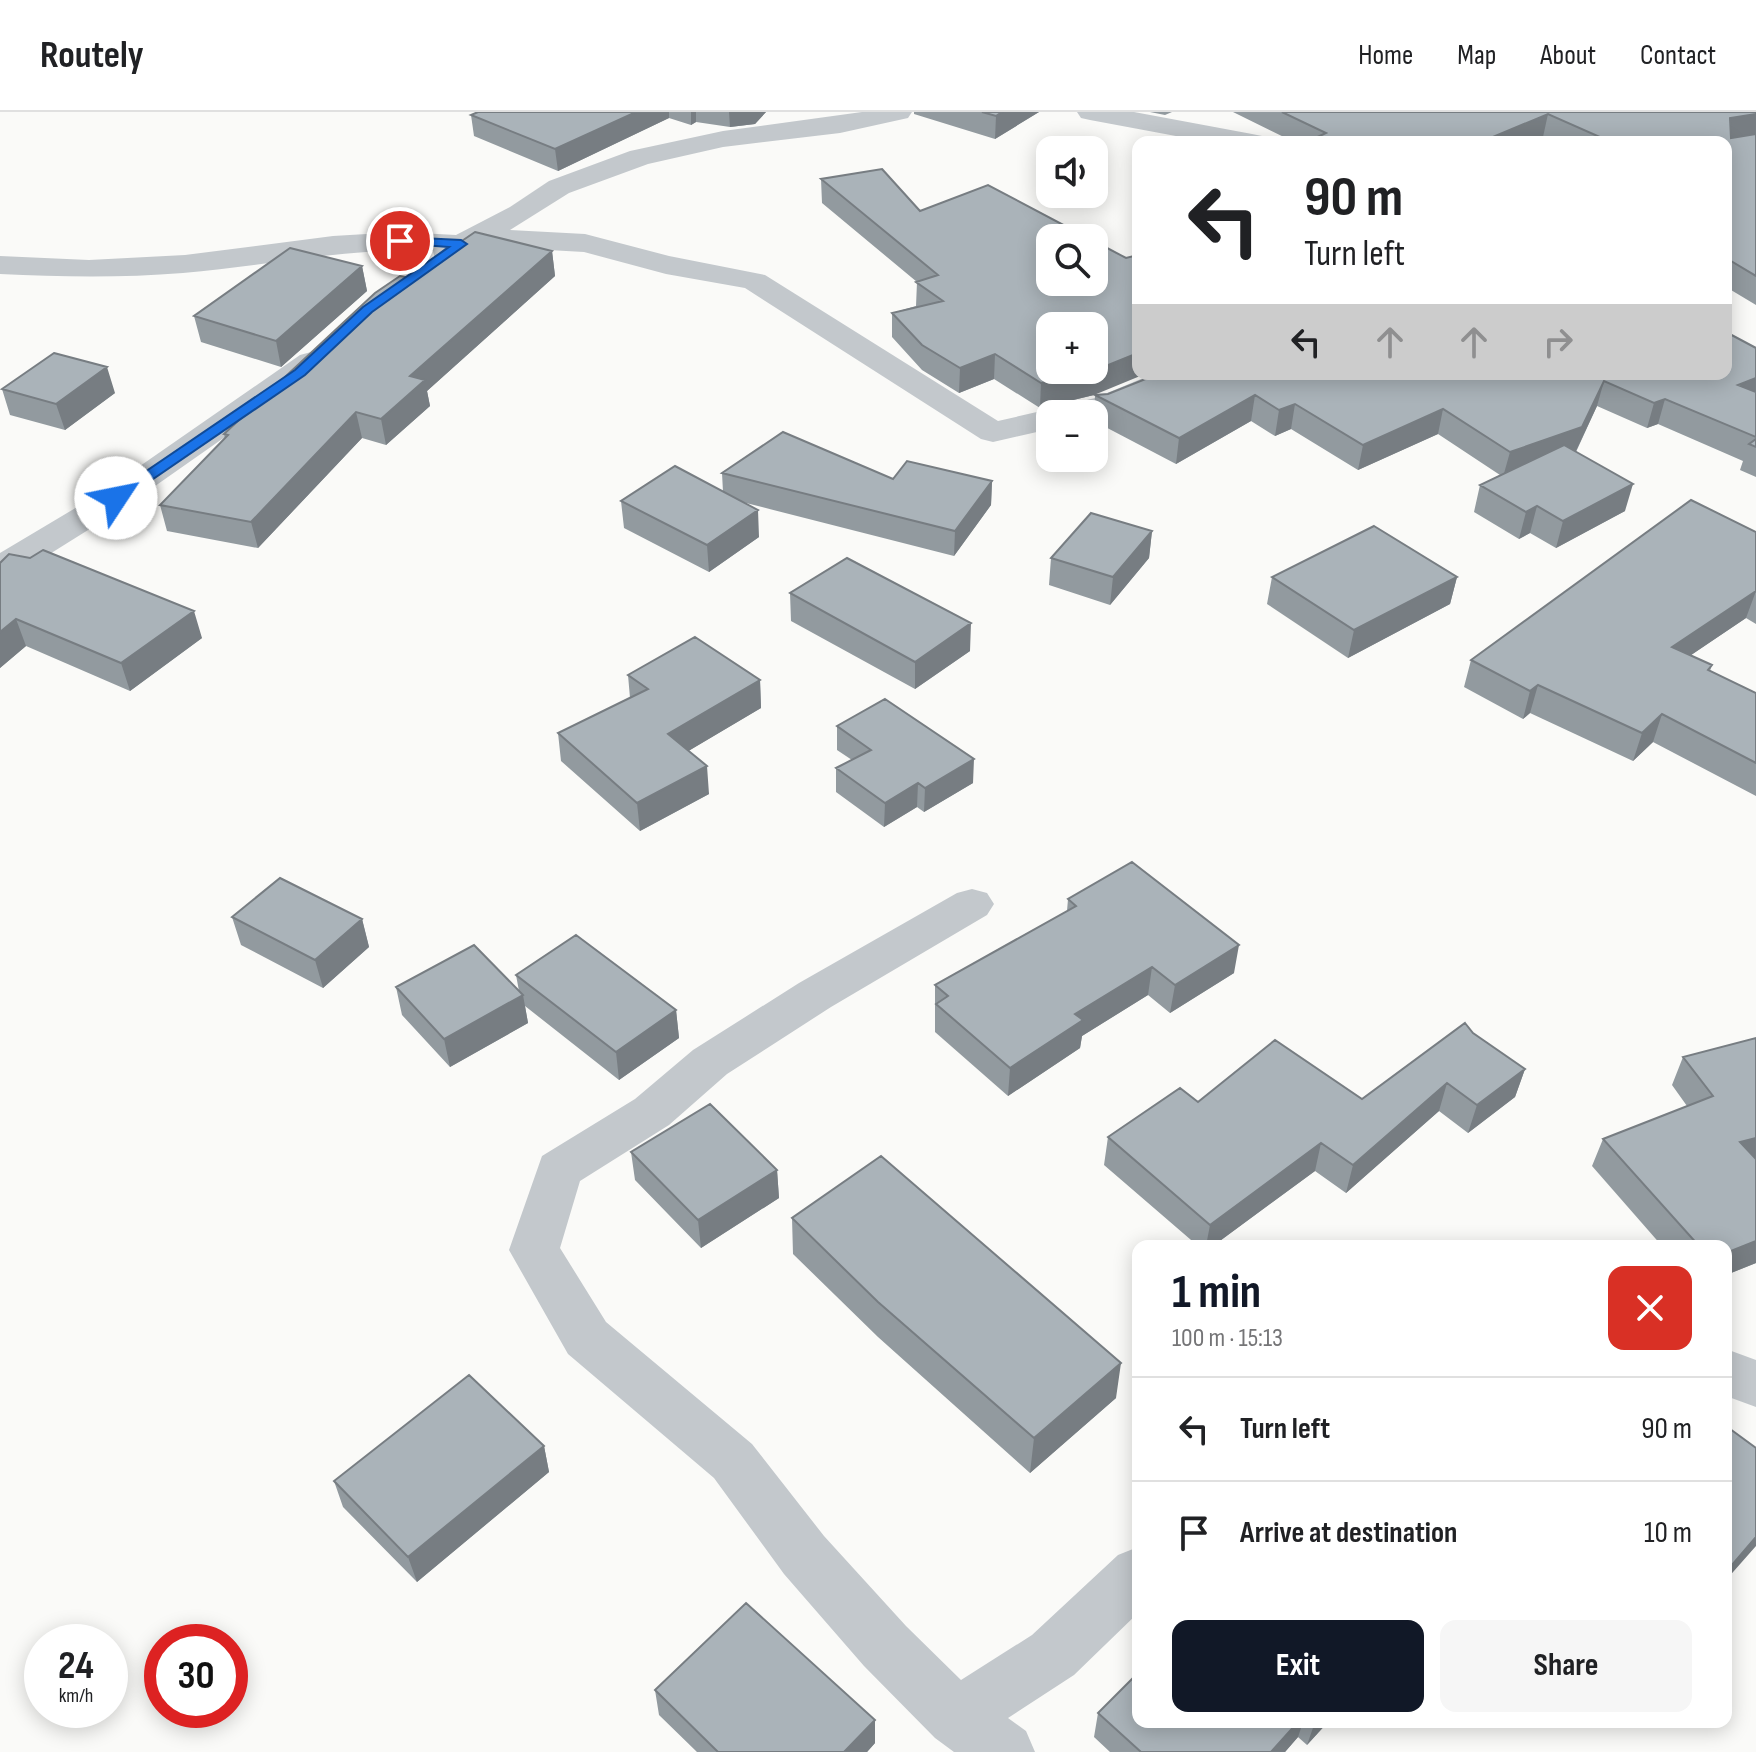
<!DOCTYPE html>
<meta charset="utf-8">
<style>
:root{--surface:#fff;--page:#f6f6f6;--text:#202124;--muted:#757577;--line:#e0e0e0;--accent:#111827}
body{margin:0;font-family:"Sofia Sans Condensed",sans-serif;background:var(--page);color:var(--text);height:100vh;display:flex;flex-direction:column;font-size:30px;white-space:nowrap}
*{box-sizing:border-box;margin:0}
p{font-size:26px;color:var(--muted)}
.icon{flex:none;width:44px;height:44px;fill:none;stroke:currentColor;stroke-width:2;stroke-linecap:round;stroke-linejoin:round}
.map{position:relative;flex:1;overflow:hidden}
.side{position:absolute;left:1132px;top:1128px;width:600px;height:488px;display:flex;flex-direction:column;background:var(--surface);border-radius:16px;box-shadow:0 4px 20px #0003}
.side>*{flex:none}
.banner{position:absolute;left:1132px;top:24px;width:600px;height:244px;border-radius:16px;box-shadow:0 4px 20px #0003;background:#fff;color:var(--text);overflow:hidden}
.controls{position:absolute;left:1036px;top:24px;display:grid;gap:16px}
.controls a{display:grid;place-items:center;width:72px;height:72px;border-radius:16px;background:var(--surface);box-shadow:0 4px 20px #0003;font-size:40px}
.speed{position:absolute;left:24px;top:1512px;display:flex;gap:16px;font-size:40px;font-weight:700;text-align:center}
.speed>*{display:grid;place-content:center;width:104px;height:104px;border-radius:50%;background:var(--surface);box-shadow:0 4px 20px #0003;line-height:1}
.speed small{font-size:20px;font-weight:400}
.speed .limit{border:12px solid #d22;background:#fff;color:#111}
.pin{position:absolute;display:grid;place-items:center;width:68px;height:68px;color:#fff;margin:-34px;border:4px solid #fff;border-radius:50%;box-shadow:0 2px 8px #0007}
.me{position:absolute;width:88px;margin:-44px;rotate:56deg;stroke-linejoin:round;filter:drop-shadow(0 0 6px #0008)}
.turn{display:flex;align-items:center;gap:28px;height:168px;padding:0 40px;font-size:36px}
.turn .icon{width:104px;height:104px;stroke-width:2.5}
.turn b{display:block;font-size:56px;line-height:68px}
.lanes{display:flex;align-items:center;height:76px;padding:0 40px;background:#0003;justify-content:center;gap:40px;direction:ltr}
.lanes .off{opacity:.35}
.round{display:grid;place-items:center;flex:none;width:84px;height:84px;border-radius:16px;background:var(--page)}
.summary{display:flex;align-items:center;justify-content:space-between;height:136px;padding:0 40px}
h1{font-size:48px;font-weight:700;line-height:60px;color:var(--accent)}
.primary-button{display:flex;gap:16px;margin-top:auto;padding:16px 40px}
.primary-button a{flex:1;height:92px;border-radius:16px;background:var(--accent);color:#fff;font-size:32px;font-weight:700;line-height:92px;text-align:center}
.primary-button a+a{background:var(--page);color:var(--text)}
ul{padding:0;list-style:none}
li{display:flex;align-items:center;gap:24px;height:104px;padding:0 40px;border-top:2px solid var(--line)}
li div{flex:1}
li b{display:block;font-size:30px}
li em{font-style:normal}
header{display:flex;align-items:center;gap:48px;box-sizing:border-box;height:112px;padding:0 40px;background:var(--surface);border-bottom:2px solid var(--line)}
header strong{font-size:38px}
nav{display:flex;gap:44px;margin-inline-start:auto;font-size:28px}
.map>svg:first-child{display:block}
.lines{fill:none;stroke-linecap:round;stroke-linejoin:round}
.minor{fill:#c3c8cc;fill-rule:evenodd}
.wall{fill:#929a9f}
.shaded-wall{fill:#777d82}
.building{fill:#aab3b9;stroke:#777d82;stroke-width:2;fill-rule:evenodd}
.route{fill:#1a73e8;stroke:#114b97;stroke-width:2}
</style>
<header>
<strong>Routely</strong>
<nav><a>Home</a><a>Map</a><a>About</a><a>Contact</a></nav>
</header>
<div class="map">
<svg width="1756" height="1640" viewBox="0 0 1756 1640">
<rect width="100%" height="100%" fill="#fafaf8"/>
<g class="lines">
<path class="minor" d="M862,0H912L908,6L840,21L723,35L648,52L569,81L510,118L585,122L669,144L765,163L998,309L1050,297L1056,298L1058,295L1095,286L1153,262H1197L1192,269L1105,304L1094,306V302H1050V317L993,330L981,327L745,176L666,162L584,140L493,135L470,139L446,151L435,148L433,139C348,135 267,154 183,161C122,166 61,165 0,162V144L89,148L185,143L333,124L400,120L456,123L510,95L549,69L630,39L723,19Z
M1077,0H1134L1252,22L1262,24L1266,30H1208L1090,8L1081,6Z
M311,240L322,243L327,250L322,257L128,393L13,465L0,468V441L104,379L300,243Z
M972,777L987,781L994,792L987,803L831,895L727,962L669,1013L580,1069L560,1136L606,1210L752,1332L824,1424L906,1514L961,1568L1032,1523L1118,1443L1138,1435V1501L1074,1563L1008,1606L1026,1619L1035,1640H954L935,1626L864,1554L784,1462L714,1366L568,1242L509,1138L542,1044L635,987L693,938L799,871L957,781Z
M1726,1237L1756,1248V1295L1726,1284Z"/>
</g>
<path class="wall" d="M478,0H766L755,12L730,15L696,10L691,13L669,6L558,59L474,24L471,3Z
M914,0H1039L995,27L914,2Z
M1150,0H1172L1165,3Z
M1233,0H1756V193L1726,175V30H1553L1543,25L1532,30H1294Z
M821,67L920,99L1126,146L1094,283L1040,296L994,267L959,281L922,258L892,225V201L916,194L917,170L822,91Z
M453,135L552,139L555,164L427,279L430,294L386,333L362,326L258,436L167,419L160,393L225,327L224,322L410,166Z
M362,154L367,179L281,255L201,230L194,204Z
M1756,236V365L1740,358L1743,349L1658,312L1647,316L1597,294L1576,340L1625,399L1556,436L1530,421L1519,427L1474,400L1480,373L1500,363L1438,322L1358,358L1291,317L1275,324L1251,309L1176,352L1094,309L1095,283L1108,282Z
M2,277L115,281L65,318L10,303Z
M722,361L992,369L991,393L954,444L742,390L759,425L709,460L624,416L621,389L723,380Z
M1152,419L1149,446L1110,493L1049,473L1051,446Z
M1756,420V512L1746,506L1691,543L1712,553L1710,559L1756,581V684L1653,630L1633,649L1530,601L1523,607L1464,575L1471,548Z
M0,451L202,526L130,579L26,534L0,556Z
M1272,465H1457L1450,492L1348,546L1267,492Z
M790,481L970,539L915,577L791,509Z
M628,563L760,568L761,596L688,639L709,682L640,719L561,649L558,621L630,586Z
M837,614L973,671L924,700L917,695L884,715L836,680V656L852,648L837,638Z
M1068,787L1234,861L1170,901L1148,883L1082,924L1080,936L1008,984L935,920V873L1067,799Z
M232,805L362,807L369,835L323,876L241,833Z
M516,863L676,898L679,926L619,968L525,894L528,911L450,955L402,903L396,875L519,879Z
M1473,921L1525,957L1515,985L1468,1021L1439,999L1346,1081L1315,1059L1213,1134H1198L1104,1053L1108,1025L1198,990L1362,987Z
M1756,926V1151L1726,1163V1134H1662L1592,1054L1603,1027L1687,994L1672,973L1683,945Z
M631,1040L777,1058L779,1086L701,1136L635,1068Z
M792,1106L1116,1286L1030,1361L878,1225L793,1142Z
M544,1334L549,1360L417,1470L343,1395L334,1369Z
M655,1578L875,1608V1631L867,1640H697L659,1603Z
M1098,1601L1138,1610H1328L1307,1633L1298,1625L1285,1640H1110L1094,1625Z"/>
<path class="shaded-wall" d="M636,0H669V6L558,59L555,37Z
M691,0H696V10L691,13Z
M729,0H766L755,12L730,15Z
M1002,0H1039L995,27L996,4Z
M1548,2L1543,25L1532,30H1481Z
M1756,2V24L1724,29L1730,6Z
M552,139L555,164L427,279L430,294L386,333L381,307L410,264Z
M362,154L367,179L281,255L276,229Z
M1138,241V262H1145L1094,283L1040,296L1041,271Z
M995,242L994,267L959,281L960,256Z
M107,255L115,281L65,318L56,292Z
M1756,266V287L1738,273Z
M1604,269L1597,294L1575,341L1503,365L1510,340Z
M1255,283L1251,309L1176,352L1179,326Z
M1665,287L1658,312L1647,316L1654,291Z
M1295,292L1291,317L1275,324L1279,298Z
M1443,297L1438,322L1358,358L1363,333Z
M356,300L362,326L258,436L251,410Z
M992,369L991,393L954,444L955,419Z
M1633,372L1625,399L1556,436L1563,409Z
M1537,394L1530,421L1519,427L1526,400Z
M758,398L759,425L709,460L707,433Z
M1152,419L1149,446L1110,493L1113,465Z
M1457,465L1450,492L1348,546L1354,518Z
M1756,479L1746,506L1663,562L1672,535Z
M194,499L202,526L130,579L121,551Z
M16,507L26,534L0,556V520Z
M971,511L970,539L915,577V550Z
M760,568L761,596L670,650L668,622Z
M1538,573L1530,601L1523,607L1530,579Z
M1662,602L1653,630L1633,649L1642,621Z
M974,647L973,671L924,700L925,676Z
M707,654L709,682L640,719L637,691Z
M918,671L917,695L884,715L885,691Z
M362,807L369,835L323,876L315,848Z
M1239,833L1234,861L1170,901L1175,873Z
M1152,855L1148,883L1082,924L1080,936L1008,984L1010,956L1075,902Z
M523,883L528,911L450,955L444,927Z
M676,898L679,926L619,968L616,940Z
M1525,957L1515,985L1468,1021L1477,993Z
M1447,971L1439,999L1346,1081L1353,1053Z
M1756,1026V1050L1740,1030Z
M1321,1031L1315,1059L1213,1134H1206L1210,1113Z
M777,1058L779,1086L701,1136L698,1108Z
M1756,1129V1151L1726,1163V1141Z
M1121,1251L1116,1286L1030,1361L1034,1326Z
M544,1334L549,1360L417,1470L408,1445Z
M1756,1425V1434L1726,1468V1460Z
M875,1608V1631L867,1640H844Z
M1298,1610H1303L1298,1625L1285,1640H1271Z
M1315,1610H1328L1307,1633Z"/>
<path class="building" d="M478,0H636L555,37L471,3Z
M982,0H1002L996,4Z
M1282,0H1756V2L1730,6L1731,26L1756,22V164L1726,146V30H1611L1548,2L1481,30H1307L1326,21Z
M882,57L920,99L988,73L1088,126H1050V170H1094V129L1126,146L1138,143V241L1096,258L1041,271L995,242L960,256L922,233L892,201L943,189L916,170L938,163L821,67ZM1050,214H1094V258H1050Z
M475,120L552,139L410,264L425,268L381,307L356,300L251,410L160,393L228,323L224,322L375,181L400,164L410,166L449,134L453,135Z
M290,136L362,154L276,229L194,204Z
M1726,220L1756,236V266L1738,273L1756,280V325L1665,287L1654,291L1604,269L1582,315L1510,340L1443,297L1363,333L1295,292L1279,298L1255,283L1179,326L1095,283L1108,282L1158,262H1726Z
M54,241L107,255L56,292L2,277Z
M783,320L893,367L907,349L992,369L955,419L722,361Z
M1756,327V335L1749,332Z
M1564,333L1633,372L1563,409L1537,394L1526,400L1480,373Z
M675,354L758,398L707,433L621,389Z
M1691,388L1756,420V479L1672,535L1712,553L1708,558L1756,581V651L1662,602L1642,621L1538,573L1530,579L1471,548Z
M1091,401L1152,419L1113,465L1051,446Z
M1374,414L1457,465L1354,518L1272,465Z
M43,438L194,499L121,551L16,507L0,520V451L9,442L30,446Z
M847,446L971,511L915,550L790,481Z
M695,525L760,568L668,622L707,654L637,691L558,621L648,577L628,563Z
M885,587L974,647L925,676L918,671L885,691L836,656L871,638L837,614Z
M1132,750L1239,833L1175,873L1152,855L1075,902L1083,908L1010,956L936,892L948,884L935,873L1076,794L1068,787Z
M280,766L362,807L315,848L232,805Z
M576,823L676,898L616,940L516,863Z
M474,833L523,883L444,927L396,875Z
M1465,911L1473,921L1525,957L1477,993L1447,971L1353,1053L1321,1031L1210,1113L1108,1025L1180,976L1198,990L1275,928L1362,987Z
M1756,926V1026L1740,1030L1756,1047V1129L1726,1141V1134H1699L1603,1027L1713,984L1683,945Z
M710,992L777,1058L698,1108L631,1040Z
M881,1044L1121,1251L1034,1326L878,1190L792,1106Z
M469,1263L544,1334L408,1445L334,1369Z
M1726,1314L1756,1336V1425L1726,1460Z
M746,1491L875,1608L844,1640H718L655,1578Z
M1138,1561V1610H1298L1271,1640H1141L1098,1601Z"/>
<path class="route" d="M400,125L461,128L467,132L372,200L305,263L121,389H111V383L295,258L363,195L449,135L396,131V126Z"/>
</svg>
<div class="controls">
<a><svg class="icon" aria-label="sound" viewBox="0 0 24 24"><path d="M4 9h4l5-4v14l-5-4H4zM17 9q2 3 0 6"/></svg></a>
<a><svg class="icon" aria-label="search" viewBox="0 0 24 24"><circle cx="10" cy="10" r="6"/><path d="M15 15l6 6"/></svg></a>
<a>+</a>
<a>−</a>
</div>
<div class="speed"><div>24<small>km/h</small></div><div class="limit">30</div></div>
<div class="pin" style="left:400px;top:129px;background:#d93025"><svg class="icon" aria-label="arrive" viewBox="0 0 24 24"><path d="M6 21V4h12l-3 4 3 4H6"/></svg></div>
<svg class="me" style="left:116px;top:386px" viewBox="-20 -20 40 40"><circle r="19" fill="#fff"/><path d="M0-13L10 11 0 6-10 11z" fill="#1a73e8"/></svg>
<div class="banner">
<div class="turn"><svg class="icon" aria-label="left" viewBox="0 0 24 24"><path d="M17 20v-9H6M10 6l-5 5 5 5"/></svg><div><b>90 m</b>Turn left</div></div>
<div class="lanes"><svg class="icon" aria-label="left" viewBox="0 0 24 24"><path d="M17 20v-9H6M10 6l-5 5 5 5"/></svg><svg class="icon off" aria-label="ahead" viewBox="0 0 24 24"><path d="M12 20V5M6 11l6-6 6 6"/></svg><svg class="icon off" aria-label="ahead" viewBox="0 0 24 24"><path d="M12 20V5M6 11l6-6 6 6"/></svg><svg class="icon off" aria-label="right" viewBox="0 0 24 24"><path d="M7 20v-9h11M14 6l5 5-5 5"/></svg></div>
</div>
<section class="side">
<div class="summary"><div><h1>1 min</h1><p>100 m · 15:13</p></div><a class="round" style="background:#d93025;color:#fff"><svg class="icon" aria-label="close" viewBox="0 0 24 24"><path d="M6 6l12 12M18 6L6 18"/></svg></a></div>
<ul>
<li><svg class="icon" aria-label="left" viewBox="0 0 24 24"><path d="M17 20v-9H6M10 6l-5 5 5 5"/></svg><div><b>Turn left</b></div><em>90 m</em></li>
<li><svg class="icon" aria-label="arrive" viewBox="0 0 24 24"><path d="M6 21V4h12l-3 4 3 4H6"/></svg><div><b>Arrive at destination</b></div><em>10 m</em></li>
</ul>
<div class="primary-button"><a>Exit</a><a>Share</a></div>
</section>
</div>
